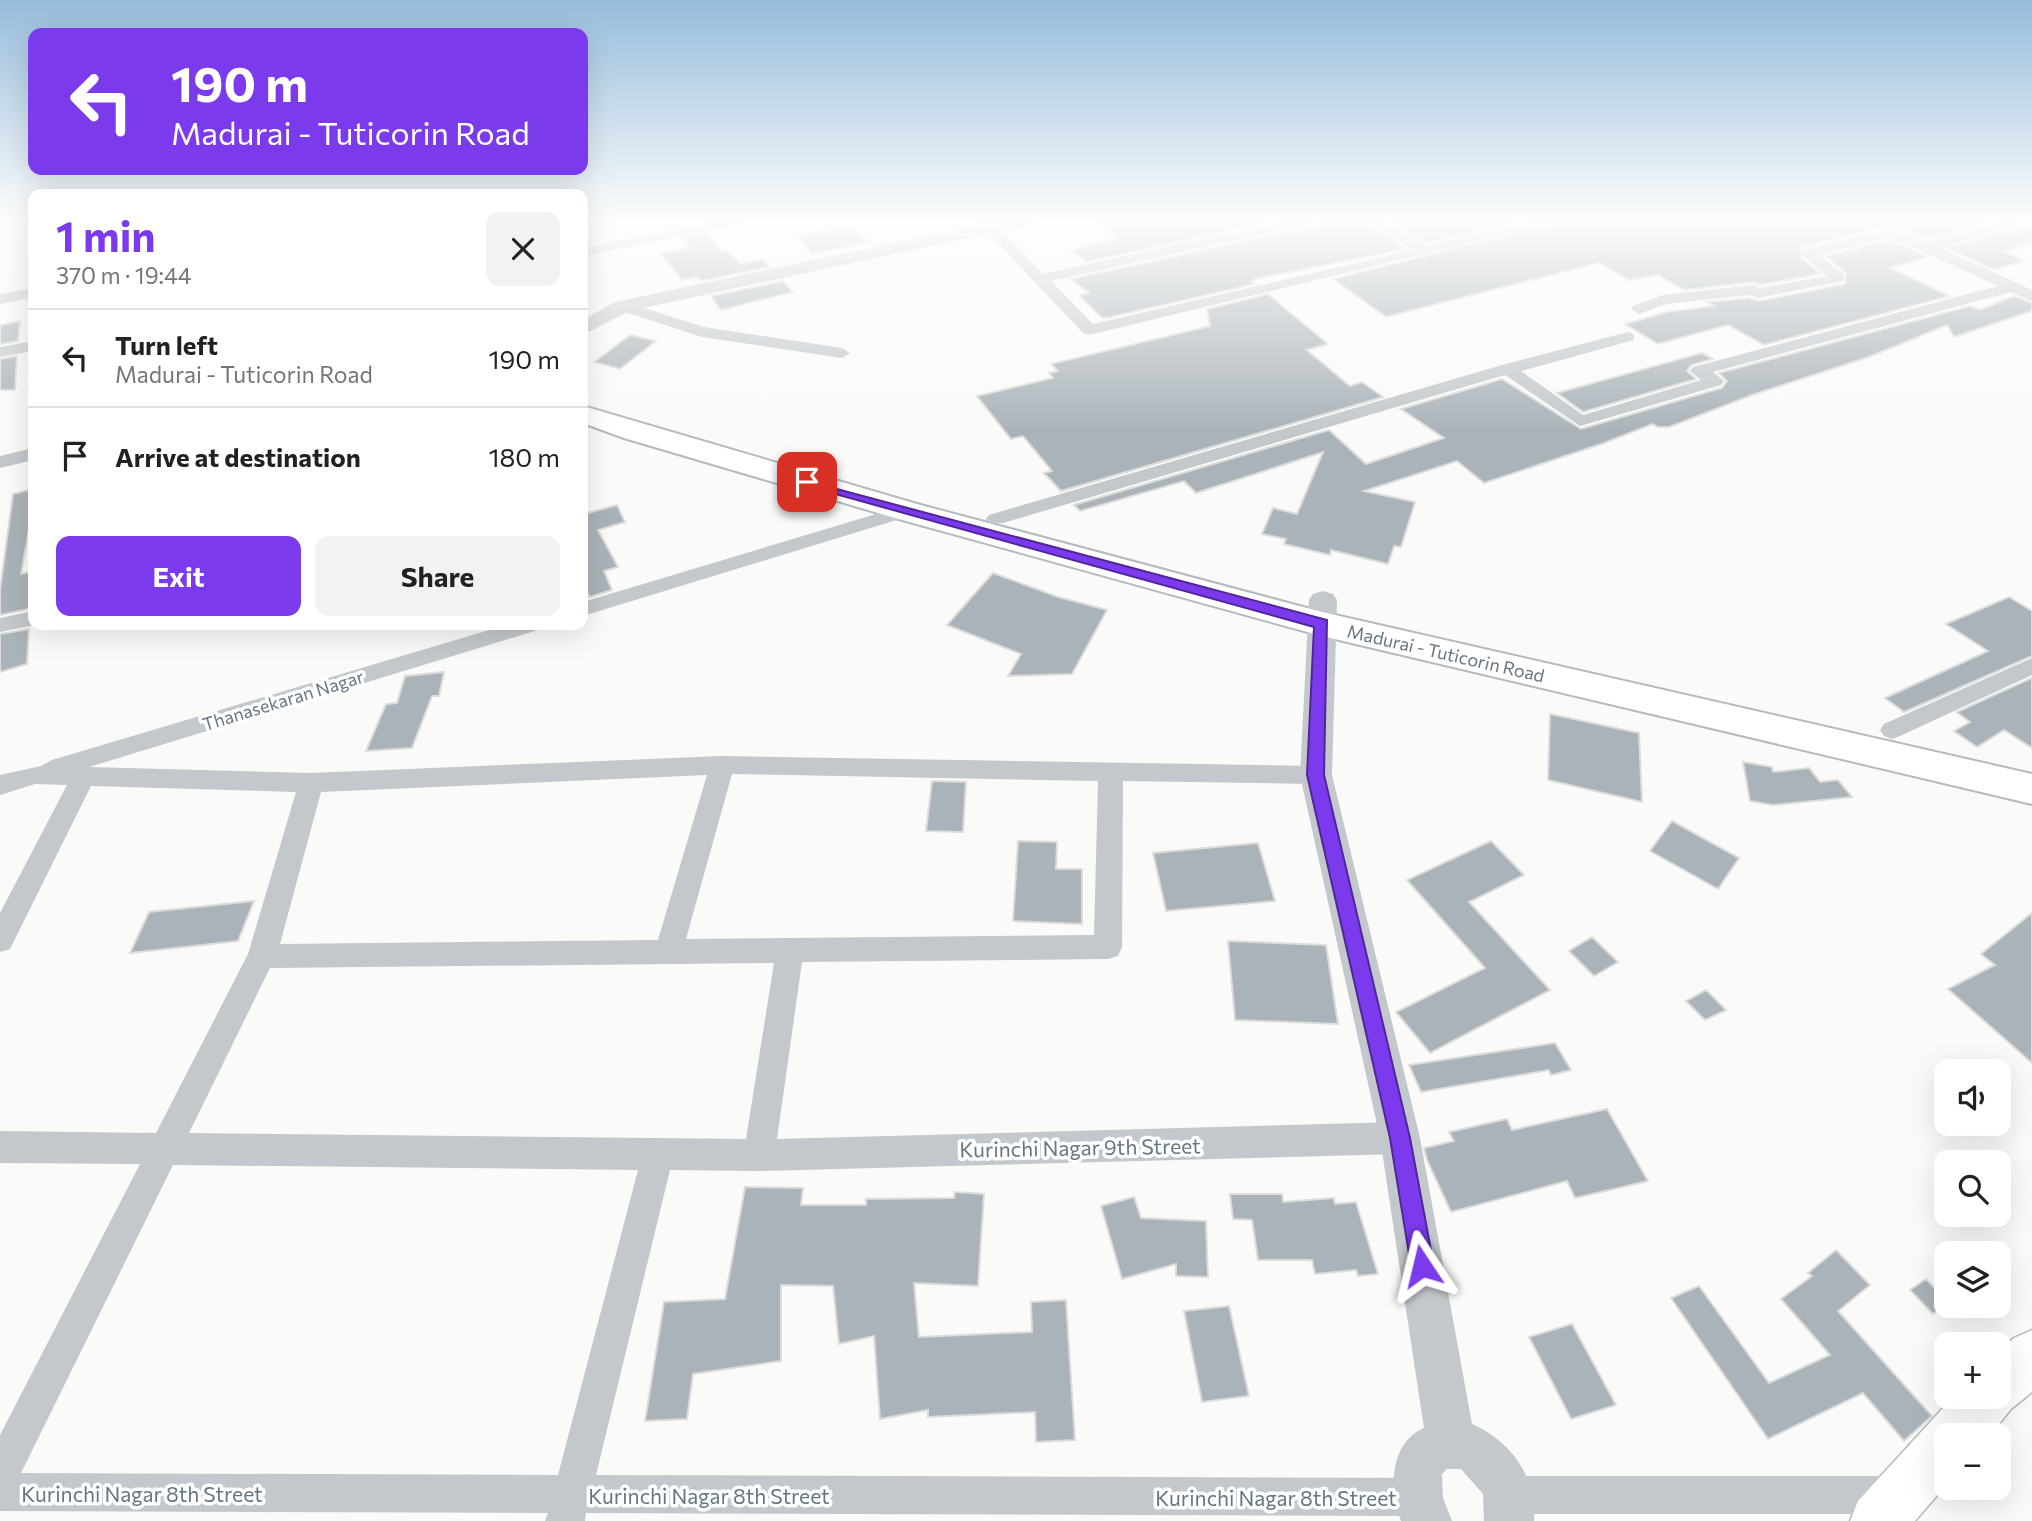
<!DOCTYPE html>
<meta charset="utf-8">
<style>
:root{--surface:#fff;--page:#f2f2f2;--text:#202124;--muted:#757577;--line:#e0e0e0;--accent:#7c3aed}
body{margin:0;font-family:Commissioner,sans-serif;background:var(--page);color:var(--text);height:100vh;display:flex;flex-direction:column;font-size:26px;white-space:nowrap}
*{box-sizing:border-box;margin:0}
p{font-size:23px;color:var(--muted)}
.icon{flex:none;width:38px;height:38px;fill:none;stroke:currentColor;stroke-width:2;stroke-linecap:round;stroke-linejoin:round}
.map{position:relative;flex:1;overflow:hidden}
.drawer{position:absolute;left:28px;top:189px;width:560px;height:441px;display:flex;flex-direction:column;background:var(--surface);border-radius:14px;box-shadow:0 7px 28px #0002}
.drawer>*{flex:none}
.banner{position:absolute;left:28px;top:28px;width:560px;height:147px;border-radius:14px;box-shadow:0 7px 28px #0002;background:#7c3aed;color:#fff;overflow:hidden}
.controls{position:absolute;left:1934px;top:1059px;display:grid;gap:14px}
.controls a{display:grid;place-items:center;width:77px;height:77px;border-radius:14px;background:var(--surface);box-shadow:0 7px 28px #0002;font-size:35px}
.pin{position:absolute;display:grid;place-items:center;width:60px;height:60px;color:#fff;margin:-30px;border-radius:14px;box-shadow:0 4px 10px #0006}
.me{position:absolute;width:77px;margin:-38px;rotate:350deg;stroke-linejoin:round;filter:drop-shadow(0 0 5px #0008)}
.turn{display:flex;align-items:center;gap:24px;height:147px;padding:0 28px;font-size:32px}
.turn .icon{width:91px;height:91px;stroke-width:2.5}
.turn b{display:block;font-size:49px;line-height:60px}
.round{display:grid;place-items:center;flex:none;width:74px;height:74px;border-radius:14px;background:var(--page)}
.headline{display:flex;align-items:center;justify-content:space-between;height:119px;padding:0 28px}
h1{font-size:42px;font-weight:700;line-height:52px;color:var(--accent)}
.button{display:flex;gap:14px;margin-top:auto;padding:14px 28px}
.button a{flex:1;height:80px;border-radius:14px;background:var(--accent);color:#fff;font-size:28px;font-weight:700;line-height:80px;text-align:center}
.button a+a{background:var(--page);color:var(--text)}
ul{padding:0;list-style:none}
li{display:flex;align-items:center;gap:21px;height:98px;padding:0 28px;border-top:2px solid var(--line)}
li div{flex:1}
li b{display:block;font-size:26px}
li em{font-style:normal}
.map>svg:first-child{display:block}
.building{fill:#aab3b9;stroke:#dcdcda;stroke-width:2}
.lines{fill:none;stroke-linecap:round;stroke-linejoin:round}
.secondary-casing{stroke:#b3babf;stroke-width:3}
.primary-casing{stroke:#b5babe;stroke-width:4}
.minor{fill:#c3c8cc;fill-rule:evenodd}
.tertiary{fill:#c3c8cc;fill-rule:evenodd}
.secondary{fill:#fff;fill-rule:evenodd}
.primary{fill:#fff;fill-rule:evenodd}
.route{fill:#7c3aed;stroke:#51269a;stroke-width:2}
.labels{text-anchor:middle;dominant-baseline:central;stroke-width:7;stroke-linejoin:round;paint-order:stroke}
.street-label{font-size:18px;fill:#657683;stroke:#fff}
.near-street-label{font-size:21px;fill:#657683;stroke:#fff}
</style>
<div class="map">
<svg width="2032" height="1521" viewBox="0 0 2032 1521">
<rect width="100%" height="100%" fill="#fafaf8"/>
<path class="building" d="M1092,219H1282L1086,262L1072,250L1118,239Z
M1322,219H1364L1406,249L1256,279L1252,281L1255,284L1111,317L1102,318L1079,295L1089,293L1071,279L1314,226Z
M1389,219H1532L1426,243Z
M1572,219H1989L1993,221L1928,239L1890,225L1802,247L1801,258L1821,274L1760,285L1753,282L1685,290L1658,275L1629,280L1599,263L1386,317L1333,279Z
M2032,223V243L2004,251L2025,261L1994,270L1947,248Z
M854,226L868,242L812,254L796,235Z
M706,233L722,251L727,250L740,264L763,259L770,267L701,281L697,277L682,280L661,254L689,248L682,238Z
M1890,240L1928,257L1890,268L1950,296L1764,345L1728,325L1658,344L1625,324L1667,312L1714,306L1707,302L1750,298L1759,301L1845,284L1846,273L1825,256Z
M783,281L793,292L721,310L711,296Z
M1268,294L1328,344L1307,350L1350,386L1362,382L1383,397L1061,491L1044,473L1052,471L1023,436L1011,439L977,396L1053,378L1049,373L1058,371L1051,364L1210,326L1207,309Z
M2014,296L2032,303V311L1954,337L1947,325L1869,357L1752,395L1669,427H1658L1652,424L1604,443L1484,483L1457,461L1364,491L1415,502L1401,547L1394,546L1388,564L1331,550L1330,555L1284,544L1286,539L1262,534L1273,508L1297,514L1323,452L1196,493L1184,481L1080,511L1074,505L1329,430L1366,464L1444,438L1401,409L1502,379L1581,429L1722,388L1727,381L1719,373L1970,306L1980,310Z
M20,321L18,341L0,344V325Z
M630,335L656,341L620,369L594,362Z
M1702,353L1713,359L1691,365L1687,371L1696,379L1583,412L1557,393Z
M17,356L15,390H0V359Z
M33,489V523L30,524L21,574L30,572L29,581L33,580V608L0,615V590L13,494Z
M583,503L588,513L617,505L625,522L598,530L618,567L604,571L612,590L589,597L583,582Z
M993,573L1058,597L1107,610L1072,674L1008,676L1021,654L947,625Z
M2009,597L2032,611V656L1904,712L1885,698L1988,651L1946,624Z
M29,629L27,664L0,672V634Z
M444,672L439,696H432L412,748L366,751L386,704L397,703L405,676Z
M2032,678V748L2004,730L1977,747L1954,731L1970,722L1957,712Z
M1550,714L1639,733L1642,802L1548,780Z
M1743,762L1772,767L1773,772L1809,768L1820,782L1838,780L1852,797L1773,805L1750,801Z
M932,781L966,782L963,832L926,831Z
M1672,821L1739,858L1718,889L1650,851Z
M1018,841L1057,842L1056,869H1082V924L1013,921Z
M1491,841L1524,875L1469,902L1550,990L1430,1053L1396,1012L1485,968L1407,880Z
M1258,843L1275,901L1166,911L1153,853Z
M254,901L238,941L130,953L149,912Z
M2032,913V1063L1948,989L1995,965L1981,954Z
M1592,937L1618,962L1594,976L1569,951Z
M1228,941L1326,945L1338,1024L1235,1020Z
M1706,990L1726,1010L1705,1020L1686,1001Z
M1555,1043L1571,1070L1551,1075L1549,1070L1421,1092L1409,1065Z
M1607,1109L1648,1181L1575,1198L1567,1181L1451,1212L1427,1160L1424,1148L1454,1141L1449,1132L1507,1119L1512,1130Z
M745,1187L803,1188L801,1205H866V1199L954,1198L955,1192L984,1194L978,1286L914,1283L919,1337L1032,1332L1031,1302L1066,1300L1075,1440L1036,1442L1035,1412L928,1417V1410L880,1419L874,1336L839,1344L833,1286L781,1285V1361L693,1374L687,1419L645,1421L664,1302L725,1299Z
M1230,1194H1282L1283,1202L1334,1198L1335,1204L1356,1202L1378,1274L1358,1276L1356,1270L1315,1274L1312,1260H1258L1252,1220L1233,1219Z
M1134,1197L1141,1218L1206,1221L1208,1277L1176,1276V1264L1122,1279L1101,1206Z
M1836,1250L1870,1285L1838,1311L1932,1416L1904,1441L1863,1393L1768,1439L1671,1298L1699,1286L1769,1383L1830,1355L1781,1299L1812,1276L1808,1273Z
M1926,1279L1946,1300V1303L1933,1314L1910,1290Z
M1229,1306L1249,1396L1202,1402L1184,1311Z
M1572,1324L1616,1405L1571,1419L1529,1337Z"/>
<g class="lines">
<defs>
<path id="secondary" d="M2032,1330V1392L2011,1409L1990,1435H1946V1485L1915,1521H1850L1858,1501L1954,1396H1998V1352L2014,1338Z"/>
<path id="primary" d="M583,406L917,504L1322,612L2032,774V804L1322,636L895,518L624,438L583,423Z"/>
</defs>
<use href="#secondary" class="secondary-casing"/>
<use href="#primary" class="primary-casing"/>
<path class="minor" d="M723,219H750L743,223L583,256V244L590,247Z
M975,219H990L1043,274L1294,219H1320L1313,223L1051,281L1093,324L1412,250L1367,219H1384L1426,246L1544,219H1569L1089,335L1083,333Z
M2008,219H2031L1940,248L2032,290V301L2011,292L1713,372L1724,381L1721,385L1580,426L1505,375L1003,523H989L986,519L989,515L1502,365L1628,332L1634,334V340L1521,371L1583,415L1701,380L1690,371L1693,367L1998,286L1890,237L1819,255L1844,275V281L1758,298L1750,295L1666,304L1639,314L1631,309L1633,306L1663,295L1753,285L1760,288L1827,276L1803,256V250L1891,228L1928,242Z
M33,288V298L0,304V294Z
M622,301L704,327L842,348L850,353L842,358L702,337L616,309L614,306Z
M33,341V351L0,357V347Z
M33,448V460L0,468V456Z
M906,505L913,507L916,511L913,515L583,616V602Z
M33,611L35,625L0,632V618Z
M506,625H541L538,630L89,767L311,773L722,756L1316,766L1325,768L1328,775L1325,782L1316,784L1123,781L1122,947L1118,956L1108,959L802,962L777,1139L1400,1122L1411,1127L1416,1138L1411,1149L1400,1154L759,1171L670,1170L596,1475L1417,1478L1431,1483L1436,1497L1431,1511L1417,1516L586,1513L585,1521H545L548,1513L0,1511V1435L140,1164L0,1163V1131L156,1133L248,954L296,792L91,786L10,949L0,952V913L67,785L35,784L0,795V775L41,766L52,760ZM732,774L1098,781L1094,935L686,939ZM707,775L658,940L280,944L321,792ZM774,963L746,1139L189,1133L270,968ZM173,1165L638,1170L558,1475L21,1473Z
M2032,658V675L1900,736L1892,739L1884,736L1880,730L1884,724Z
M1508,1476H1896L1910,1481L1915,1495L1910,1509L1896,1514H1508L1494,1509L1489,1495L1494,1481Z"/>
<path class="tertiary" d="M1008,219H1043L1034,224L629,311L583,335V320L615,302Z
M1323,591L1333,594L1337,600L1332,775L1420,1138L1472,1424C1511,1441 1537,1477 1534,1521H1484L1483,1494L1461,1469H1447L1442,1474L1443,1498L1452,1521H1401C1389,1490 1389,1443 1424,1428L1380,1138L1300,775L1309,600L1313,594Z"/>
<use href="#secondary" class="secondary"/>
<use href="#primary" class="primary"/>
</g>
<linearGradient id="sky" x2="0" y2="1"><stop stop-color="#96bcdc"/><stop offset="0.51" stop-color="#fdfdfc"/><stop offset="1" stop-color="#fdfdfc" stop-opacity="0"/></linearGradient>
<rect width="2032" height="432" fill="url(#sky)"/>
<path class="route" d="M803,480L1327,620L1324,775L1410,1138L1434,1266L1430,1274L1422,1277L1415,1274L1411,1266L1390,1138L1307,775L1314,627L803,485Z"/>
<g class="labels">
<g class="street-label">
<text transform="translate(1446 653) rotate(13)">Madurai - Tuticorin Road</text>
<text transform="translate(283 700) rotate(-17)">Thanasekaran Nagar</text>
</g>
<g class="near-street-label">
<text transform="translate(1080 1147) rotate(-1)">Kurinchi Nagar 9th Street</text>
<text x="142" y="1493">Kurinchi Nagar 8th Street</text>
<text x="709" y="1495">Kurinchi Nagar 8th Street</text>
<text x="1276" y="1497">Kurinchi Nagar 8th Street</text>
</g>
</g>
</svg>
<div class="controls">
<a><svg class="icon" aria-label="sound" viewBox="0 0 24 24"><path d="M4 9h4l5-4v14l-5-4H4zM17 9q2 3 0 6"/></svg></a>
<a><svg class="icon" aria-label="search" viewBox="0 0 24 24"><circle cx="10" cy="10" r="6"/><path d="M15 15l6 6"/></svg></a>
<a><svg class="icon" aria-label="layers" viewBox="0 0 24 24"><path d="M12 4l9 5-9 5-9-5zM3 14l9 5 9-5"/></svg></a>
<a>+</a>
<a>−</a>
</div>
<div class="pin" style="left:807px;top:482px;background:#d93025"><svg class="icon" aria-label="arrive" viewBox="0 0 24 24"><path d="M6 21V4h12l-3 4 3 4H6"/></svg></div>
<svg class="me" style="left:1422px;top:1266px" viewBox="-20 -20 40 40"><path d="M0-17L14 15 0 8-14 15z" fill="#7c3aed" stroke="#fff" stroke-width="4"/></svg>
<div class="banner">
<div class="turn"><svg class="icon" aria-label="left" viewBox="0 0 24 24"><path d="M17 20v-9H6M10 6l-5 5 5 5"/></svg><div><b>190 m</b>Madurai - Tuticorin Road</div></div>
</div>
<section class="drawer">
<div class="headline"><div><h1>1 min</h1><p>370 m · 19:44</p></div><a class="round"><svg class="icon" aria-label="close" viewBox="0 0 24 24"><path d="M6 6l12 12M18 6L6 18"/></svg></a></div>
<ul>
<li><svg class="icon" aria-label="left" viewBox="0 0 24 24"><path d="M17 20v-9H6M10 6l-5 5 5 5"/></svg><div><b>Turn left</b><p>Madurai - Tuticorin Road</p></div><em>190 m</em></li>
<li><svg class="icon" aria-label="arrive" viewBox="0 0 24 24"><path d="M6 21V4h12l-3 4 3 4H6"/></svg><div><b>Arrive at destination</b></div><em>180 m</em></li>
</ul>
<div class="button"><a>Exit</a><a>Share</a></div>
</section>
</div>
